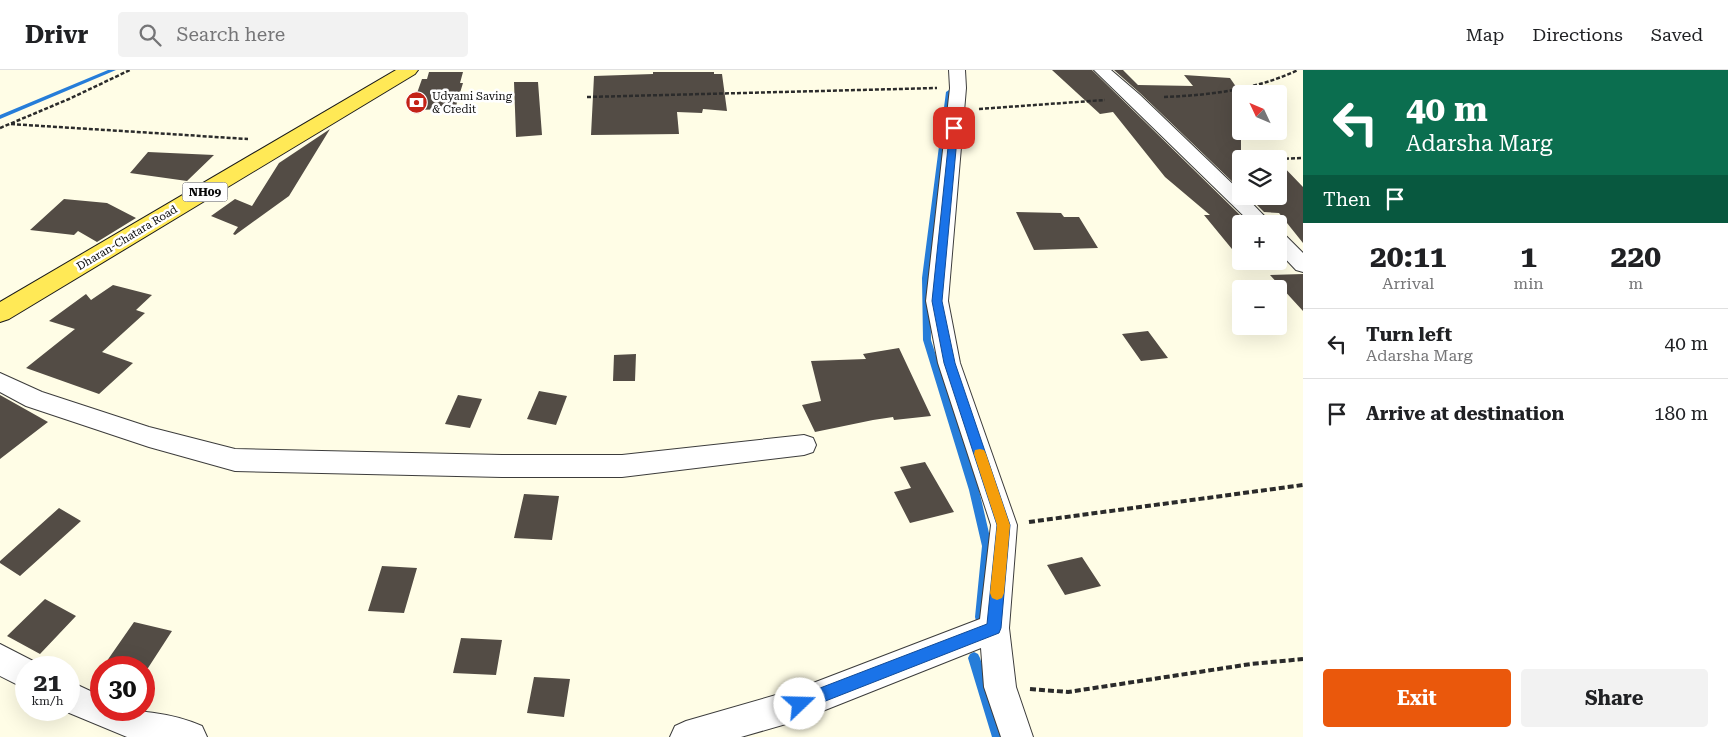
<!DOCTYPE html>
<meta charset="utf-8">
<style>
:root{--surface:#fff;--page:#f2f2f2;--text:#202124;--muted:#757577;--line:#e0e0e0;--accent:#ea580c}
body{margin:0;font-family:"Roboto Serif",serif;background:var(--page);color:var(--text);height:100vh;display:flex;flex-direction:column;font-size:19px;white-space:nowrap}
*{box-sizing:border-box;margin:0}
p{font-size:16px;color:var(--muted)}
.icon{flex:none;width:28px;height:28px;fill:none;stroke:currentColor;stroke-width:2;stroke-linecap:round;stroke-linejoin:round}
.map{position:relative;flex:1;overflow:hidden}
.details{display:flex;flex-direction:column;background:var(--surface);width:425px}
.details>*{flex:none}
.top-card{background:#0b6e4f;color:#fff;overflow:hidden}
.needle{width:32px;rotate:314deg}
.controls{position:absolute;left:1232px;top:15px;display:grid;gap:10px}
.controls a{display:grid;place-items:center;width:55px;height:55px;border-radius:5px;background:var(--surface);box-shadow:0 5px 20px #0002;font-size:25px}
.speed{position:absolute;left:15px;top:586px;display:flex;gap:10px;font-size:25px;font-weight:700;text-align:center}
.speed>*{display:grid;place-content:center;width:65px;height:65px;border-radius:50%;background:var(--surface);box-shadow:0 5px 20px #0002;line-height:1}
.speed small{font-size:12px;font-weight:400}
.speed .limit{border:8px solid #d22;background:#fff;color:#111}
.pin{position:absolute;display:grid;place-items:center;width:42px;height:42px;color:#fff;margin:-21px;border-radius:10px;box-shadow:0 2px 8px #0006}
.me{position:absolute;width:55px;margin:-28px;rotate:69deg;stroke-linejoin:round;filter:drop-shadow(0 0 4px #0008)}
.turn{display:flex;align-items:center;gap:18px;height:105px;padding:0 20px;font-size:22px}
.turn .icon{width:65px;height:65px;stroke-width:2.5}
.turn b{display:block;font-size:35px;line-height:42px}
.then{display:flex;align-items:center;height:48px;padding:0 20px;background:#0003;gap:10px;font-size:19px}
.eta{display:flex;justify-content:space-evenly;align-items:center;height:85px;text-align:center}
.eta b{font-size:30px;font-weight:700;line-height:35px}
.cta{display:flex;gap:10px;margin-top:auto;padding:10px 20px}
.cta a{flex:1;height:58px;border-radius:5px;background:var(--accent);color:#fff;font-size:20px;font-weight:700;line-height:58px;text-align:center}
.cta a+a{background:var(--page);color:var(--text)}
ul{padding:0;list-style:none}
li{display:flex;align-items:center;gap:15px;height:70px;padding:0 20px;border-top:1px solid var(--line)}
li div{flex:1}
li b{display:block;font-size:19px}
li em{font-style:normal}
header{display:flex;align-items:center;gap:30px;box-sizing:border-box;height:70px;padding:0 25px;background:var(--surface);border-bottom:1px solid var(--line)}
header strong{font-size:24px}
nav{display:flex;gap:28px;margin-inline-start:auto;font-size:18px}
.search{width:350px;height:45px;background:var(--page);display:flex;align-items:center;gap:12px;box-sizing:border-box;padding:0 18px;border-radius:5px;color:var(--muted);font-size:19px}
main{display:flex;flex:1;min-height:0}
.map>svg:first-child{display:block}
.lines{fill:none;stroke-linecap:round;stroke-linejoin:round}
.stream{fill:#267dd9;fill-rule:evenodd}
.building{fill:#534c45}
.minor-casing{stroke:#3c3c3c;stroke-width:2}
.primary-casing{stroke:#1a1a1a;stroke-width:2}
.path-far1{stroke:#2b2b2b;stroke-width:2.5;stroke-dasharray:4 2;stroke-linecap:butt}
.path{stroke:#2b2b2b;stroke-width:4;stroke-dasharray:6 3;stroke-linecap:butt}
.minor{fill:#fff;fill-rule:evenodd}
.primary{fill:#ffe956;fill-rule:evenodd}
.route{fill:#1a73e8;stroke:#114b97}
.slow{fill:#f59e0b}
.labels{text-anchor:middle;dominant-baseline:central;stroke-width:5;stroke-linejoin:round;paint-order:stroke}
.far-poi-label{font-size:11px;fill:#090909;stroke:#fff;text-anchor:start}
.far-street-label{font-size:11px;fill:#090909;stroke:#fff}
.shield{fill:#fff;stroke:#535353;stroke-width:1}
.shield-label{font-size:12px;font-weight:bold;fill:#090909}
</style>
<header>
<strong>Drivr</strong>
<div class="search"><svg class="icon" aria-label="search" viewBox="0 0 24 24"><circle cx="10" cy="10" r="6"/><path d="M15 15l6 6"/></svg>Search here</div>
<nav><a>Map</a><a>Directions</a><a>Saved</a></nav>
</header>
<main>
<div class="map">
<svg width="1303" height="667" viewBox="0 0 1303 667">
<rect width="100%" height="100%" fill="#fffde6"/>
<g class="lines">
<path class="stream" d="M108,0H116L0,49V45Z
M949,20L952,22L930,208L931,270L979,420L992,476L985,547L984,551L980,552L976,551L975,547L982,476L969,420L923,270L922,208L946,22Z
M974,582L978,584L980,588L1004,667H992L968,588L970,584Z"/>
</g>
<path class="building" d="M1052,0H1092L1241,146V190L1204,145H1210L1165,107L1113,42L1100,44Z
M1114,0H1123L1138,15L1193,16L1184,5L1230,8L1241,24V81L1268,80L1276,89H1241V120L1141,24Z
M429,2H463L460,13H463L455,39L411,40L422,9H427Z
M653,2H714V4H722L727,41L703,39L702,43L677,42L679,64L591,65L594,6L653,4Z
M514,12H538L542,65L516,67Z
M330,59L289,126L235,165L233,164L238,157L211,146L235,129L252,136L279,93Z
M148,82L214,85L187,111L130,103Z
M1279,92L1303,117V173L1279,143L1264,142L1248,126H1279Z
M64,129L107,133L136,148L97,172L78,161L74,165L30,160Z
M1016,142L1061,143L1064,147H1079L1098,178L1034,180Z
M1303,204V241L1270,205Z
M113,215L152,225L136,240L145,243L102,282L133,293L99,324L26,298L75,259L49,251L86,224L91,230Z
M1148,261L1168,288L1141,291L1122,264Z
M899,278L931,346L894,350L893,347L873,350L815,362L802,335L821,331L811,291L866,289L863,284Z
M636,284L635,311H613L614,285Z
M539,321L567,326L556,355L527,349Z
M0,325L48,352L0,389Z
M458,325L482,329L470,358L445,354Z
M925,392L954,442L910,453L894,422L911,418L900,397Z
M524,424L559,426L552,470L514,468Z
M59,438L81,451L20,506L0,493V491Z
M1082,487L1101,516L1065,525L1047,495Z
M382,496L417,498L404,543L368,541Z
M45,529L76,546L40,584L7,566Z
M134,552L172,561L148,598H102Z
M461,568L502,570L496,605L453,603Z
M534,607L570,609L564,647L527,643Z"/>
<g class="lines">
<defs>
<path id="minor" d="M949,0H965L966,18L948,231L960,293L1017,455L1009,558L1016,617L1033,667H1001L984,617L981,578L800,650L741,667H670L675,656L686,651L800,618L980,549L991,455L938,293L926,231L950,18Z
M1094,0H1111L1140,25L1241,122V126H1245L1272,154H1252Z
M1279,164L1286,166L1303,183V202L1296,200L1279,182Z
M0,303L42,322L149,357L235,379L502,385H622L804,365L813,368L816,375L813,382L804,385L622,407H502L235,401L149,377L26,336L0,322Z
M0,574L37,593L39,598H26V619L0,606Z
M69,611L101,626V640C136,640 170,642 202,656L207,667H127L62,640H69Z"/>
<path id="primary" d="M396,0H418L415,4L9,249L0,252V232Z"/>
</defs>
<use href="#minor" class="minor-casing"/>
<use href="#primary" class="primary-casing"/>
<path class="path-far1" d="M587,27L937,18
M1164,27C1211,25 1255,20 1298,0
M979,39L1105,30
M11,54L248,69
M0,58L69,29L130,0
M1279,89L1303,88
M1233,95H1241"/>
<path class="path" d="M1029,452L1303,415
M1030,619L1068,622L1251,594L1303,589"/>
<use href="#minor" class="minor"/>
<use href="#primary" class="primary"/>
</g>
<path class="route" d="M954,56L958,58L942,231L955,293L1010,455L1001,558L999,563L800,641L794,639L792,634L794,628L987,554L997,455L944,293L932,231L950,58Z"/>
<path class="slow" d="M980,379L984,380L986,384L1010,455L1004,523L1002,528L997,530L992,528L990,523L997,455L974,384L975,380Z"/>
<defs>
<symbol id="bank-disc" viewBox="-11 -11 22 22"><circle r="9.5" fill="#c42217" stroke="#fff"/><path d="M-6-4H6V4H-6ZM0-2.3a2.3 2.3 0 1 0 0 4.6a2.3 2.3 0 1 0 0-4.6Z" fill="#fff"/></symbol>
</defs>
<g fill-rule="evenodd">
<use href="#bank-disc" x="404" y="20" width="25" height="25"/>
</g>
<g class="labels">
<g class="far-poi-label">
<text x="432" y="26">Udyami Saving<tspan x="432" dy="13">&amp; Credit</tspan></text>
</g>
<g class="far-street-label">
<text transform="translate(127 168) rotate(-31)">Dharan-Chatara Road</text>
</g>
<rect class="shield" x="182.5" y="112.5" width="45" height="19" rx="4"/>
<g class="shield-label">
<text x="205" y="122">NH09</text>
</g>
</g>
</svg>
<div class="controls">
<a><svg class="needle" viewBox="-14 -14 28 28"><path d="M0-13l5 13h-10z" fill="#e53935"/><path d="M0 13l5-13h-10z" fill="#757577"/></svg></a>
<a><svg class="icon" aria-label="layers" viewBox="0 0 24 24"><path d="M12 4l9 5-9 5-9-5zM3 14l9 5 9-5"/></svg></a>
<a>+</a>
<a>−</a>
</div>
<div class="speed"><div>21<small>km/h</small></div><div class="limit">30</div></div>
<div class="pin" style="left:954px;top:58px;background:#d93025"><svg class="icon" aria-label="arrive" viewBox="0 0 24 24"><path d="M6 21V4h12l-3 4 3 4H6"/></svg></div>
<svg class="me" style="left:800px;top:634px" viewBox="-20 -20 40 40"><circle r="19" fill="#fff"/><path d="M0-13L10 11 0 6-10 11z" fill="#1a73e8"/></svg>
</div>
<section class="details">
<div class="top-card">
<div class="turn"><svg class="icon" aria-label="left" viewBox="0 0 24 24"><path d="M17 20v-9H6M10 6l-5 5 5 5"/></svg><div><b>40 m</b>Adarsha Marg</div></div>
<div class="then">Then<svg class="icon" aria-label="arrive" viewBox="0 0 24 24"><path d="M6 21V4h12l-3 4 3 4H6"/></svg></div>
</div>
<div class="eta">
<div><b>20:11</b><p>Arrival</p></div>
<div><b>1</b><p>min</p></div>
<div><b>220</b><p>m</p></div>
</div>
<ul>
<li><svg class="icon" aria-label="left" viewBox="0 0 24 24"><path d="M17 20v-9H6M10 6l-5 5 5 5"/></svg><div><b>Turn left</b><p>Adarsha Marg</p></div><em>40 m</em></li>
<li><svg class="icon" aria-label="arrive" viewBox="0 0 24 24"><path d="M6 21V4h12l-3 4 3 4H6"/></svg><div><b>Arrive at destination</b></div><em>180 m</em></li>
</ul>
<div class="cta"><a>Exit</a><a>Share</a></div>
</section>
</main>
